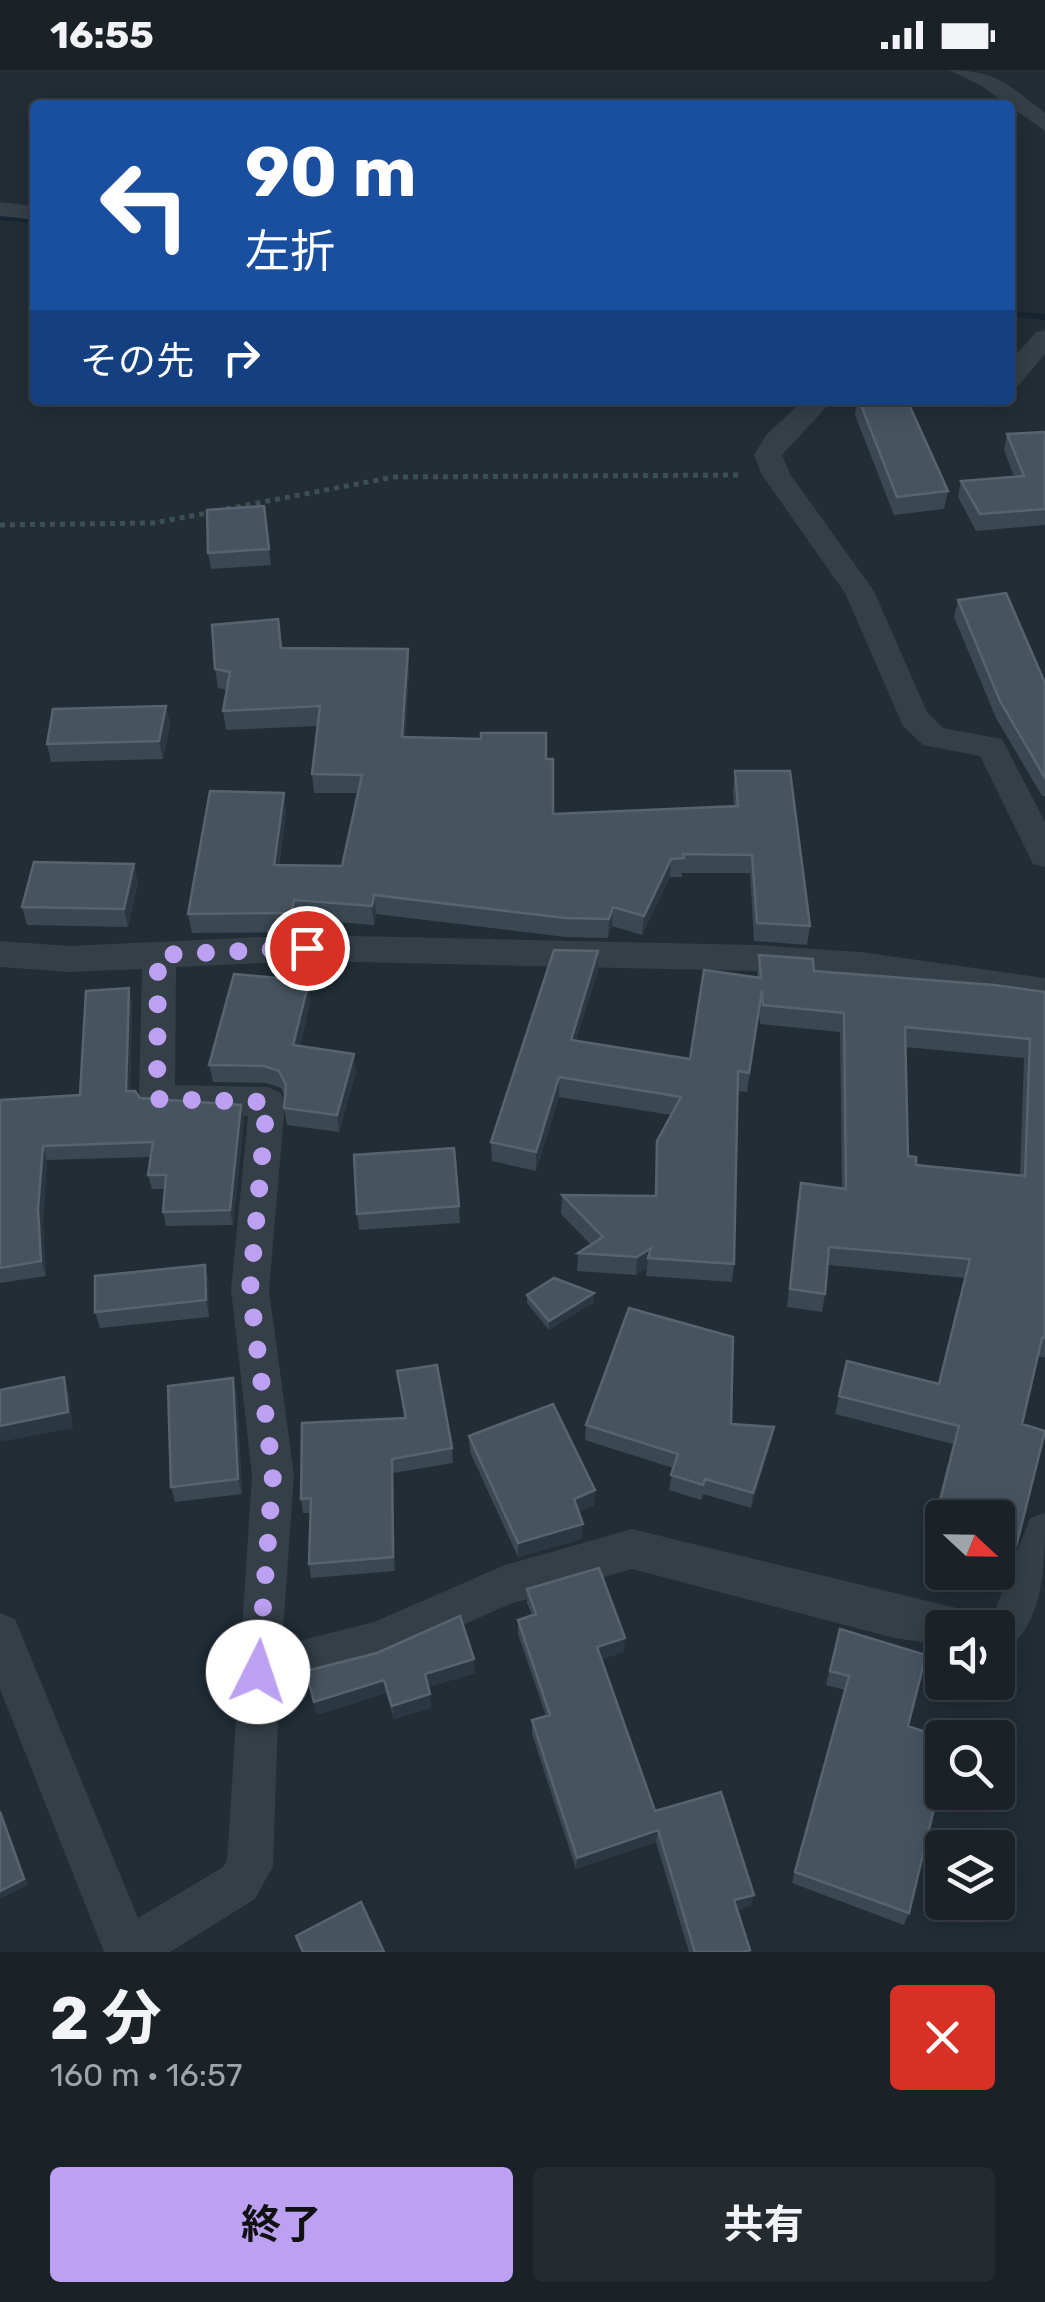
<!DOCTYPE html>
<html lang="ja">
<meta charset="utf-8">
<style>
:root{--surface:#1a2228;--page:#232a30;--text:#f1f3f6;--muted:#9fa4a8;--line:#383f45;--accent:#bca0f2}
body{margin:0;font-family:Rubik,"Noto Sans JP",sans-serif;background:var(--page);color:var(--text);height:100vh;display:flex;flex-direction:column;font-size:38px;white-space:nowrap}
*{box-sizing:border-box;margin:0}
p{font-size:32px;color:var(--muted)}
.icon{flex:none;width:55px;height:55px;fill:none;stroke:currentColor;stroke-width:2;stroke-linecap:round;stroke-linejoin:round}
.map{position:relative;height:1882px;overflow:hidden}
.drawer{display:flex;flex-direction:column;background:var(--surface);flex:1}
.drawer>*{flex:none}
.guide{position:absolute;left:30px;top:30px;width:985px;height:305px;border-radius:10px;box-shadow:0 5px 25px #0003,0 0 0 2px var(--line);background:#1a4fa0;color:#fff;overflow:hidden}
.needle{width:65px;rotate:112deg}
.buttons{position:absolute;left:925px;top:1430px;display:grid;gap:20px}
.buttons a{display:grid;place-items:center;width:90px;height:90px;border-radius:10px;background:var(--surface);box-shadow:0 5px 25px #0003,0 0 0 2px var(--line);font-size:50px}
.pin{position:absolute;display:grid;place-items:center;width:85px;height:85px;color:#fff;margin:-42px;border:5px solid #fff;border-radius:50%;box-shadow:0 2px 10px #0007}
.me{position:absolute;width:110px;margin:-55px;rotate:4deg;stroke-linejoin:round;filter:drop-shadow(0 0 8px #0008)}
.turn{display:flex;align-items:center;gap:35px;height:210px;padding:0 50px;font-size:45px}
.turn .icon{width:130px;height:130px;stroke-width:2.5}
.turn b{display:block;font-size:70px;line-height:85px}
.then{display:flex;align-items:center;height:95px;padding:0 50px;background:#0003;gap:20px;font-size:38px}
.round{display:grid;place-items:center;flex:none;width:105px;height:105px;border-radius:10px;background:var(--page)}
.headline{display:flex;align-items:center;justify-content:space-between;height:170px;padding:0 50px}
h1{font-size:60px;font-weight:700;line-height:75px}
.button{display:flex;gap:20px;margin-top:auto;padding:20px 50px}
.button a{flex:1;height:115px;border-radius:10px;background:var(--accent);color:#111;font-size:40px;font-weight:700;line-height:115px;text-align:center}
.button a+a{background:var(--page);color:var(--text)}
.status{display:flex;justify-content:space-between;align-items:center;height:70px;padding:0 50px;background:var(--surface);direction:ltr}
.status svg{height:28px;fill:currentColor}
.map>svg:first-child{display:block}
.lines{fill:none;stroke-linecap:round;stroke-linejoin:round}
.stream{fill:#172533;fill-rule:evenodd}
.path{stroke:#3c504f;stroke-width:5;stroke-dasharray:5 5;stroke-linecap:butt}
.minor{fill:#353f47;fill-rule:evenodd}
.wall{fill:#3a4852;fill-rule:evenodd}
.shaded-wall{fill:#2b3842}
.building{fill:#47545f;stroke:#57646e;stroke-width:2.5;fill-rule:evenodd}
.route{stroke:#bca0f2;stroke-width:18;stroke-dasharray:0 32.4}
</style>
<div class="status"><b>16:55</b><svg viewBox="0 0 49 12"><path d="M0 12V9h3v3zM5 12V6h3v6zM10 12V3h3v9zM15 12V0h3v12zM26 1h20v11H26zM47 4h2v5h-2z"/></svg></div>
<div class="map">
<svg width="1045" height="1882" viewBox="0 0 1045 1882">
<rect width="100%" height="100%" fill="#222d36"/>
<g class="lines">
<path class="stream" d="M0,144L35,147V153L0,150Z
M1010,241L1045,244V250L1010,247Z"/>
<path class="path" d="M226,439L394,407L740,405
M0,455L153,453L213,442"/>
<path class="minor" d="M949,0C996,0 1009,15 1045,43V61L980,15Z
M0,132L35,136V150L0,146Z
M1045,260V284L1019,315L1010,317V292L1036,262Z
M804,330H833L782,385L790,404L874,521L927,642L943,658L1002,669L1045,752V797L1033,794L980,686L923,675L903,656L845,523L762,405L754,385L767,364Z
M307,865L756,875L861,882L1045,908V934L861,908L756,901L307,891L176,897L175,1015L267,1017L280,1022L285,1032L269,1220L294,1405L282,1575L374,1552L505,1495L632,1459L977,1543L981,1552L996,1538L1030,1448L1045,1443C1045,1494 1045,1561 998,1584V1558H942V1575L894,1568L632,1499L510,1534L377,1593L279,1618L273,1796L255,1829L170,1882H104L0,1619V1543L15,1549L138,1848L223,1797L227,1790L252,1405L231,1220L248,1046L144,1039L139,1029L142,899L69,902L0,897V871L69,876Z"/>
</g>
<path class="wall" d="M857,330H907L948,421L944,439L894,445L855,345Z
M1045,362V455L976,461L958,427L961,411L1014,407L1004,380L1007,364Z
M264,436L271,495L211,499L208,483Z
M958,530L1045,613V726H1042L996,648L954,547Z
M281,578L408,579L409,599L405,667L546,689L553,744L734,736L733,720L735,701L810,856L807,875L754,871L750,803H682V807H670L642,865L612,856L608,868L565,867L376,844L374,855L296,849L295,862L192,863L188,844L286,742L279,795L342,796L358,723H314L312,704L318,656L226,660L223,641L227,620L218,618L215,599Z
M166,636L170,654L163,689L51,692L47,674Z
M138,812L128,857L27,855L22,837Z
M759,885L814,901L1045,922V1288L1038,1286L1022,1354L1016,1477L1009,1493L998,1489V1448H942V1472L929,1467L953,1374L835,1344L847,1291L938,1314L965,1208L828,1195L825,1224L822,1242L787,1237L797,1132L801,1113L842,1118L840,962L760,954L759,940L747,1022L737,1021L734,1194L732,1212L646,1206L647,1198L636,1205L577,1201L578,1183L591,1175L561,1144L562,1125L655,1126L657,1071L671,1045L559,1027L536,1101L492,1091L491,1072L598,901L576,970L690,989L757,907ZM905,977L1024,988L1020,1105L916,1095L908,1086Z
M129,918L132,933L130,1021L140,1028L241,1035L244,1049L233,1155L166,1156L163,1142L165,1119H152L148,1105L151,1087L47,1090L43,1153L46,1206L0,1213V1030L80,1025Z
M311,929L300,976L356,1002L339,1062L287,1055L284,1038L285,1026L281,1018L267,1013L213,1012L209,995Z
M459,1136L460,1153L359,1160L357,1144Z
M209,1212V1247L100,1258L95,1242Z
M594,1223V1232L549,1260L527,1233V1225Z
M397,1301L452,1378L453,1393L393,1403L395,1501L311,1508L309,1494L310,1443H303L301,1429L404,1348Z
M233,1308L237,1324L242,1424L175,1432L171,1417Z
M731,1354L771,1372L751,1438L703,1424L701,1430L669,1420L673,1398L585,1370L586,1355Z
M469,1366L594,1435L578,1442L582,1469L518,1487L470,1382Z
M527,1519L624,1582L601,1589L655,1741L751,1836L737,1840L750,1882H689L656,1772L576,1799L532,1664V1650L546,1646L518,1564V1550L532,1545L527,1533Z
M840,1559L908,1656L909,1843L904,1855L792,1813L845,1620L826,1615Z
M306,1601L475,1603L428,1617L431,1638L394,1649L386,1623L317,1645Z"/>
<path class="shaded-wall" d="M408,579L409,599L403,686L402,667Z
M166,636L170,654L163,689L159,671Z
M284,723L286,742L276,813L274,795Z
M671,789L670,807L642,865L644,846Z
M134,794L138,812L128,857L124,839Z
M374,825L376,844L374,855L372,836Z
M294,830L296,849L295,862L292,843Z
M613,837L612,856L608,868L609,849Z
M598,881V901L570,989L571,970Z
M309,911L311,929L296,993L293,975Z
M129,918L132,933L129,1036L126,1021Z
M354,984L356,1002L339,1062L337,1045Z
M559,1007V1027L536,1101V1082Z
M241,1035L244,1049L233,1155L230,1140Z
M43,1076L47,1090L43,1153L46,1206L41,1191L38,1139Z
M651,1178L648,1188L647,1198L636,1205L637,1187Z
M205,1195L209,1212V1247L206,1230Z
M594,1223V1232L549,1260V1251Z
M64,1307L69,1323L73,1358L0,1372V1356Z
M233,1308L237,1324L242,1424L238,1409Z
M774,1357L771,1372L751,1438L753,1423Z
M392,1389L393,1403L395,1501L393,1487Z
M595,1420L594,1435L573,1444L574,1429Z
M583,1454L582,1469L518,1487V1473Z
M625,1568L624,1582L596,1591L597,1577Z
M474,1589L475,1603L426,1618L425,1604Z
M384,1610L386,1623L317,1645L314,1632Z
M430,1624L431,1638L394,1649L392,1636Z
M0,1738L28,1815L0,1829Z
M658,1760L656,1772L576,1799L577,1788Z
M754,1825L751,1836L731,1842L734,1830Z"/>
<path class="building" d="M859,330H907L948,421L897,427Z
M1045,362V439L980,444L961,411L1024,406L1007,364Z
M264,436L269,479L208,483L207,440Z
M1006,523L1045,613V708L1000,631L958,530Z
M278,549L281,578L408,579L402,667L481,669V663H546V689H553V744L738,736L735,701H790L810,856L757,853L752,785L683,784L684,788L671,789L644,846L613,837L609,849L565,848L374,825L372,836L294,830L292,843L188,844L210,721L284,723L274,795L342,796L362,705L312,704L320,636L223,641L230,602L215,599L212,555Z
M166,636L159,671L47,674L53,639Z
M34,792L134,794L124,839L22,837Z
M554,880L598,881L571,970L690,989L704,900L761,908L759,885L813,889L814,901L994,915L1045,922V1268H1042L1022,1354L1045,1361L1016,1477L998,1471V1448H942V1453L935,1451L959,1356L839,1326L847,1291L939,1314L970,1189L829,1177L825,1224L790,1219L801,1113L846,1119L844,943L763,935L762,920L749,1003L738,1001L734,1194L648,1188L651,1178L637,1187L578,1183L603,1167L562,1125L656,1126L657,1071L681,1027L559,1007L536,1082L491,1072ZM905,957L1030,969L1025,1106L916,1095V1087L908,1086Z
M234,904L309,911L293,975L354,984L337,1045L284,1038L286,1015L279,1001L264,996L209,995Z
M129,918L126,1021H135L140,1028L241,1035L230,1140L163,1142L166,1105H148L153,1072L43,1076L38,1139L41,1191L0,1198V1030L80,1025L86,921Z
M454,1078L459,1136L357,1144L354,1085Z
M205,1195L206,1230L95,1242V1206Z
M554,1208L594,1223L549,1251L527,1225Z
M629,1238L733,1267L731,1354L774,1357L753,1423L705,1409L703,1415L671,1405L678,1384L586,1355Z
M437,1295L452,1378L392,1389L393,1487L309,1494L311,1428L301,1429L302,1353L406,1348L397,1301Z
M64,1307L68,1342L0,1356V1320Z
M233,1308L238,1409L171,1417L168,1316Z
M553,1334L595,1420L574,1429L583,1454L518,1473L469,1366Z
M599,1498L625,1568L597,1577L655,1741L721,1722L754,1825L734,1830L750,1880L744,1882H695L658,1760L577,1788L532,1650L550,1645L518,1550L536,1544L527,1519Z
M460,1546L474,1589L425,1604L430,1624L392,1636L384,1610L314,1632L306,1601L377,1583Z
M840,1559L926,1585L908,1656L942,1668V1705L909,1843L795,1802L849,1606L830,1601Z
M0,1742L24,1809L0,1821Z
M361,1832L384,1882H303L296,1866Z"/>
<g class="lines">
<path class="route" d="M258,1602L273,1405L250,1220L267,1032L157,1029L158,885L307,878"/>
</g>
</svg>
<div class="buttons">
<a><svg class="needle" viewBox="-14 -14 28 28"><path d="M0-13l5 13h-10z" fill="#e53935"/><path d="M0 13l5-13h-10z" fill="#9fa4a8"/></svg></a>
<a><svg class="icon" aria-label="sound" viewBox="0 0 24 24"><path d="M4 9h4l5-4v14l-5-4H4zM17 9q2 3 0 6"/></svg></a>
<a><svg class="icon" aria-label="search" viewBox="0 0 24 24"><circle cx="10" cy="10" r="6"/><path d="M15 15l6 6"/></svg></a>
<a><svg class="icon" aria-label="layers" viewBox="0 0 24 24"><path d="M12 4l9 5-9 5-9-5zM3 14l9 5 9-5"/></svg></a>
</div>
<div class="pin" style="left:307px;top:878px;background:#d93025"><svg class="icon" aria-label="arrive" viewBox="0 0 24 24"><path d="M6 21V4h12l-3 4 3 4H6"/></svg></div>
<svg class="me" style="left:258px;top:1602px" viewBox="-20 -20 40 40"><circle r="19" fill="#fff"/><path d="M0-13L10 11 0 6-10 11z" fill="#bca0f2"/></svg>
<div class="guide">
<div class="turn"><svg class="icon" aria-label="left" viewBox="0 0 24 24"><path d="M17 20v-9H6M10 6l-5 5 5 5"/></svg><div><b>90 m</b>左折</div></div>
<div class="then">その先<svg class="icon" aria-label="right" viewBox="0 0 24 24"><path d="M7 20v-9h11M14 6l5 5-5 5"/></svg></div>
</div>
</div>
<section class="drawer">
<div class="headline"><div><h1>2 分</h1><p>160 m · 16:57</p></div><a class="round" style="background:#d93025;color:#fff"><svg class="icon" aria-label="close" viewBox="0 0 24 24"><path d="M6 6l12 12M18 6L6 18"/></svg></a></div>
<div class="button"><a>終了</a><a>共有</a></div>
</section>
